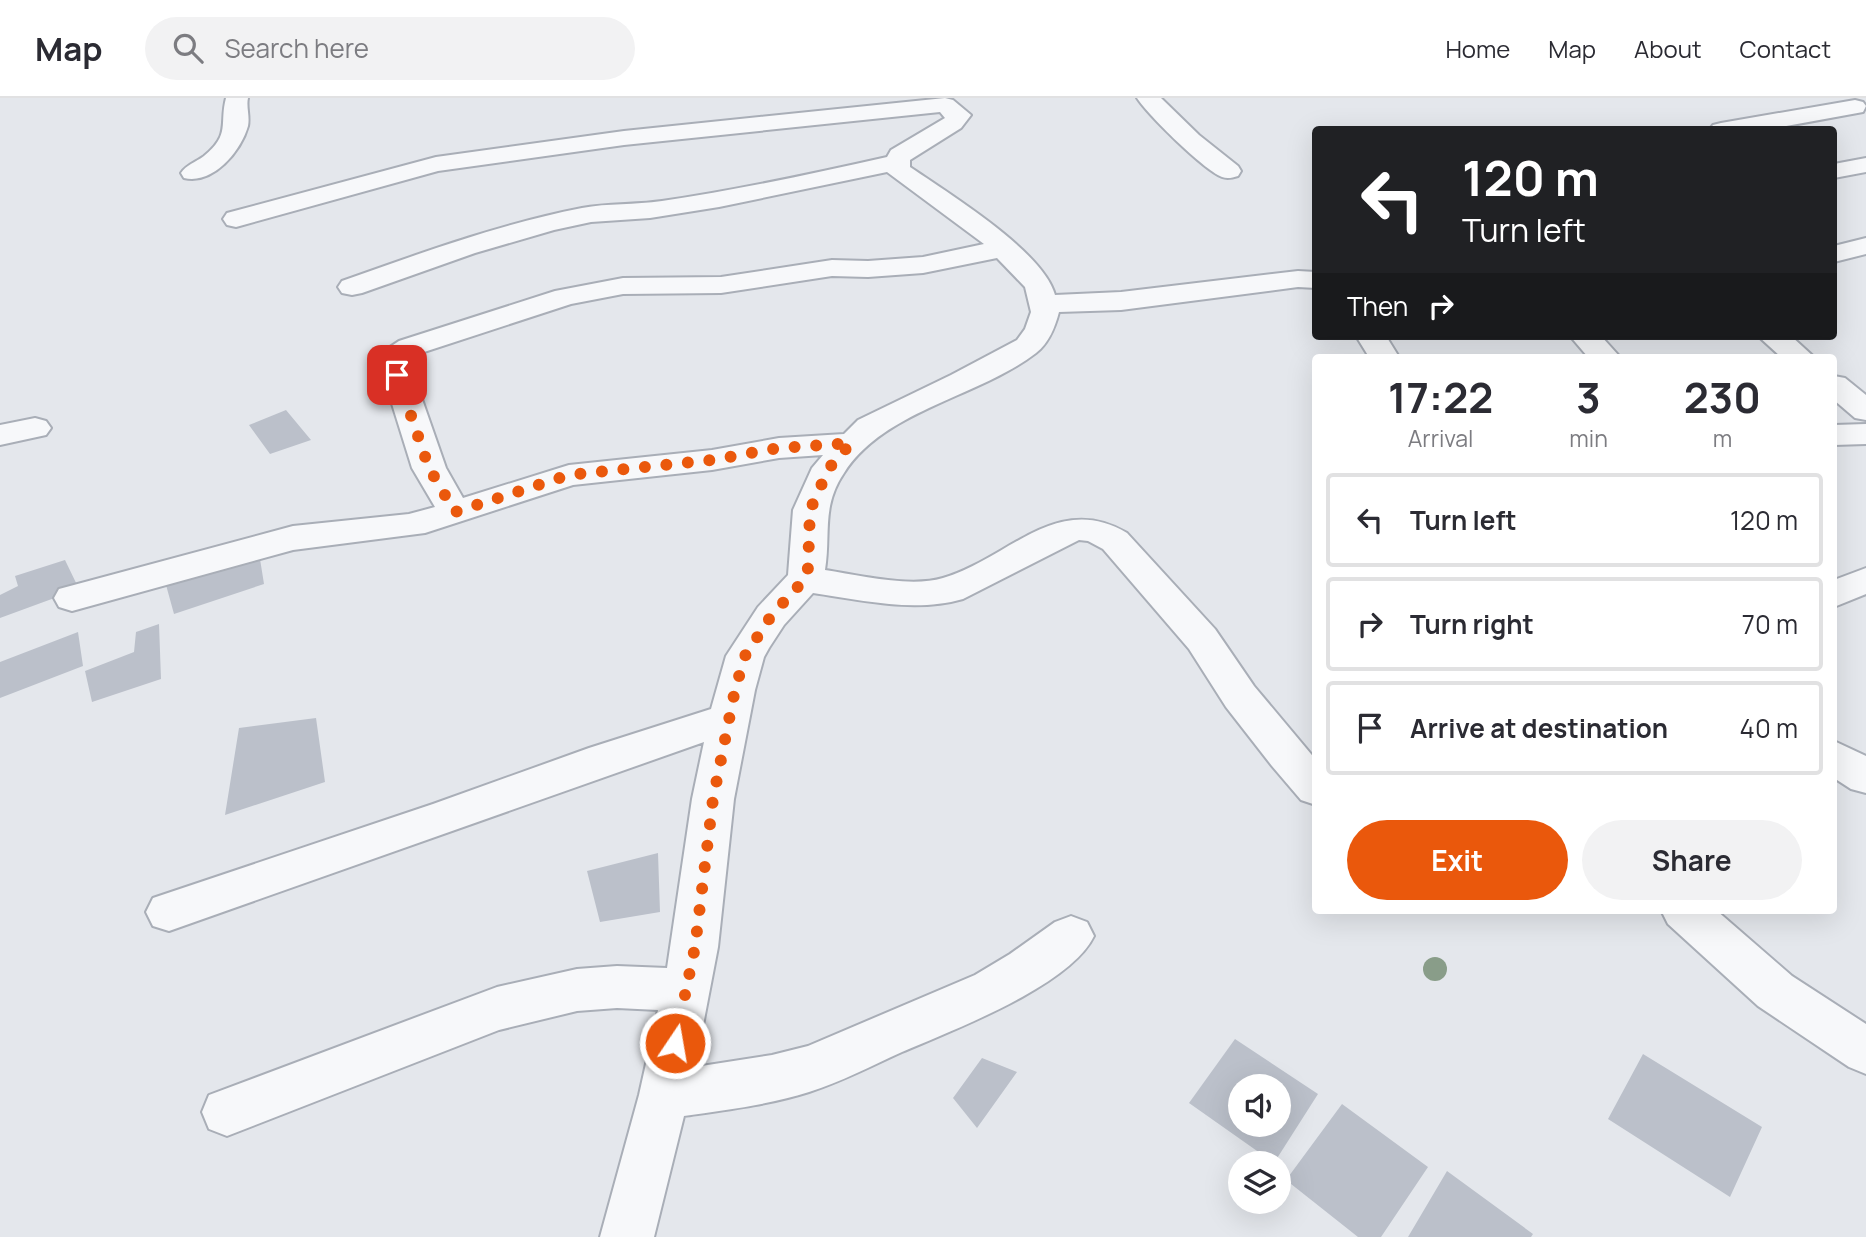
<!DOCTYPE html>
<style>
:root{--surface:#fff;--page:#f2f2f3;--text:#2b2b33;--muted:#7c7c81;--line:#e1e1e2;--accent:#ea580c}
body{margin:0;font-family:Manrope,sans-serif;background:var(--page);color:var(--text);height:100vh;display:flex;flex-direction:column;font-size:26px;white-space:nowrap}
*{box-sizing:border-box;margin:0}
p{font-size:23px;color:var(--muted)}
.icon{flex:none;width:38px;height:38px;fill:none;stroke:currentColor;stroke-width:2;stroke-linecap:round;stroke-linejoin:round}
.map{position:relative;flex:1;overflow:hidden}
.details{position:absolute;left:1312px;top:256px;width:525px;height:560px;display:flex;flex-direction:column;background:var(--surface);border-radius:7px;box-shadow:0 7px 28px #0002}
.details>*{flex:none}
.top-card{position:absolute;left:1312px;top:28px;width:525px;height:214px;border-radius:7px;box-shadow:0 7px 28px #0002;background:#202124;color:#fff;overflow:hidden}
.buttons{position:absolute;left:1228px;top:976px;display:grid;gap:14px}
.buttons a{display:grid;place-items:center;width:63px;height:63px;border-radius:50%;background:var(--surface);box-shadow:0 7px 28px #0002;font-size:35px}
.pin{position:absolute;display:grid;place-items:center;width:60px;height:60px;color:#fff;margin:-30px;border-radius:14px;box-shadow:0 4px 10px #0006}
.me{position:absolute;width:77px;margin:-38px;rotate:12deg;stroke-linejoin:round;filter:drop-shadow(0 0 5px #0008)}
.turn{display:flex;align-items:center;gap:24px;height:147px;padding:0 35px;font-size:32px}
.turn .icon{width:91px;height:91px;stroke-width:2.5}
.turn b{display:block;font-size:49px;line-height:60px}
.then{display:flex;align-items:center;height:66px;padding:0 35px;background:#0003;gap:14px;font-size:26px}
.eta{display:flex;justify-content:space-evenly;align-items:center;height:119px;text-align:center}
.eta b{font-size:42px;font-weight:700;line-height:49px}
.primary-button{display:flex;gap:14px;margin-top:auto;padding:14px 35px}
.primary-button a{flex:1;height:80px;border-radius:42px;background:var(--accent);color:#fff;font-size:28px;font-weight:700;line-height:80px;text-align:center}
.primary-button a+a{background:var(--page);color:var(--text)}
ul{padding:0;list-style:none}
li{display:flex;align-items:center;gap:21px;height:94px;margin:0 14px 10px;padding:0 21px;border:4px solid var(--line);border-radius:7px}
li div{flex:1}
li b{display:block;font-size:26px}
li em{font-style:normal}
header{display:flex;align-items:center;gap:42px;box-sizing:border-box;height:98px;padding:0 35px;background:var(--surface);border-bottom:2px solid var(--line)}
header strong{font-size:33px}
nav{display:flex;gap:38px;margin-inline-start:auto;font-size:24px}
.search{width:490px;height:63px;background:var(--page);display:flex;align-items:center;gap:18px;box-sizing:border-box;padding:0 24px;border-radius:38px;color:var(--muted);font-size:26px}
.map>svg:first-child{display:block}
.building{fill:#bbc0ca;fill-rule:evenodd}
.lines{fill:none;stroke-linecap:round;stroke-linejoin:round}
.minor-casing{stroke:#a9aeb7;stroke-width:4}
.minor{fill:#f7f8fa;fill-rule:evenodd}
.tree{fill:#899d89}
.route{stroke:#ea580c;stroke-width:12;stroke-dasharray:0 21.6}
</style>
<header>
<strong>Map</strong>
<div class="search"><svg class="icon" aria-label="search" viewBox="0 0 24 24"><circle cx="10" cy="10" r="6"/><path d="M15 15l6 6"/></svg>Search here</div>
<nav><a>Home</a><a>Map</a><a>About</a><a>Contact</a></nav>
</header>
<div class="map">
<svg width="1866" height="1139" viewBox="0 0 1866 1139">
<rect width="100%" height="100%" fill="#e4e7ec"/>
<path class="building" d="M286,312L311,342L270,356L249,327Z
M260,461L264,486L174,516L166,487Z
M65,462L79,491L0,520V497L18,488L15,478Z
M159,526L161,581L92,604L85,573L134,554L136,534Z
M78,534L83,568L0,600V564Z
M316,620L325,684L225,717L239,630Z
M658,755L660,814L600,824L587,773Z
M1235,941L1318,996L1274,1065L1189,1005ZM1241,989H1279V1027H1241Z
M1643,956L1762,1029L1730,1099L1608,1021Z
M982,960L1017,974L977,1030L953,1000Z
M1342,1006L1428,1069L1381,1139H1358L1286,1082Z
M1447,1073L1533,1136L1531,1139H1408Z"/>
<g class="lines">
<defs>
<path id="minor" d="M226,0H248C246,9 250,18 248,28C241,53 213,87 184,80L181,75C186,67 196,64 204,58C231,36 219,26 226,0Z
M945,0L953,2L971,17L961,30L910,62V69C948,95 1043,153 1055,197L1121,194L1298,173L1316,174V190L1298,189L1121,212L1059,214C1055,229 1049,245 1036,255C979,299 884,312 844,375C821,409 831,436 825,472C859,477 910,490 943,480C1008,461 1057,393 1127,435L1215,531L1254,588L1316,662V707L1301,702L1272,668L1226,609L1189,551L1103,451L1088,443L1079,442L963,501C914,515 862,502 813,495L784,527L769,550L764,559L755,592L734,701L718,849L695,969L772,957L808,948L975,877L1010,856L1055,824L1071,818L1087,824L1094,838C1070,888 953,932 902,954C871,968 841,984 809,994C768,1007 726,1012 684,1018L654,1139H600L639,997L658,912L617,910L577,913L499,932L227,1038L209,1031L202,1014L209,997L497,889L577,871L617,868L667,870L692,701L704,644L169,833L153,828L146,814L153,800L433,706L589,650L711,611L726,558L758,509L788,477L793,412L812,370L823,357L779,360L712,372L573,387L425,435L293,452L72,513L59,509L54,500L59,491L293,428L409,416L435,409L412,370L379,264L387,251L399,243L555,193L623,180L721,179L832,162L868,163L923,159L984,146L887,74L719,109L650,120L591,124L554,132L475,155L362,195L352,197L342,195L338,189L342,183C421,155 500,126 582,110C608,105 635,107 662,103C737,92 812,76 887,59L891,52L945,20L940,14L624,47L438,73L236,129L227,127L223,121L227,115L436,59L624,33ZM997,160L1025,189L1031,214L1025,231L1017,242L951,277L858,322L844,336L779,340L712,352L569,367L463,400L446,370L409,264L421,255L571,206L623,196L721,195L832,178L868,179L923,175Z
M1137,0H1161L1199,37L1238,68L1241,73L1238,78C1232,80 1227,81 1222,79C1203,71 1149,18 1137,0Z
M1855,2L1863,4L1866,8L1863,14L1765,32H1709L1713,27L1721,25Z
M1866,60V74L1834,80V66Z
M1866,140V156L1834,164V148Z
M1356,238H1386L1399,259H1369Z
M1570,238H1601L1620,259H1588Z
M1758,238H1791L1814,259H1781Z
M1834,278L1845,280L1866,297V322L1855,320L1834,302Z
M35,320L46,323L51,330L46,337L0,347V327Z
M1866,326V346L1834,347V327Z
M1866,470V496L1834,509V482Z
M1834,643L1866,658V695L1851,691L1834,680Z
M1661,812H1716L1792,878L1866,926V976L1849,969L1758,908L1668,826Z"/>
</defs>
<use href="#minor" class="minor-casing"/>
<use href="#minor" class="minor"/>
</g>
<circle class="tree" cx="1435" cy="871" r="12"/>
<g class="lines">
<path class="route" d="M397,277L429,370L455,414L569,377L712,362L779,350L851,345L829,370L810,412L808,470L804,482L771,518L745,558L735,592L713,701L695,849L675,945"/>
</g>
</svg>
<div class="buttons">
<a><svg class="icon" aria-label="sound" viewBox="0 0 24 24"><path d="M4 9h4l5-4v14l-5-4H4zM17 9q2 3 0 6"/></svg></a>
<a><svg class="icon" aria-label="layers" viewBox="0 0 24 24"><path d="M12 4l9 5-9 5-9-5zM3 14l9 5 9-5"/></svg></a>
</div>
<div class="pin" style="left:397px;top:277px;background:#d93025"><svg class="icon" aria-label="arrive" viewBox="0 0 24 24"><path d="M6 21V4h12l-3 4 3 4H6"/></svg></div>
<svg class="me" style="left:675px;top:945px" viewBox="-20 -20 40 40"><circle r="17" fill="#ea580c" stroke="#fff" stroke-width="3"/><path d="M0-11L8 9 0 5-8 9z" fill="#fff"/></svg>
<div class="top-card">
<div class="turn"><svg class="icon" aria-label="left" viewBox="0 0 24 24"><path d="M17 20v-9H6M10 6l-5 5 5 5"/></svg><div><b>120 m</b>Turn left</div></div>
<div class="then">Then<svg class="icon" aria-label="right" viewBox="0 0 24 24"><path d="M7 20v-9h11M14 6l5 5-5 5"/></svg></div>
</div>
<section class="details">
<div class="eta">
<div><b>17:22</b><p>Arrival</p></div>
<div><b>3</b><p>min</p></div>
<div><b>230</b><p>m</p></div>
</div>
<ul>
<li><svg class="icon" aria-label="left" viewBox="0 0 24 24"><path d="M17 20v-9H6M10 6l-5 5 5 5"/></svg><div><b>Turn left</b></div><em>120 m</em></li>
<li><svg class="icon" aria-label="right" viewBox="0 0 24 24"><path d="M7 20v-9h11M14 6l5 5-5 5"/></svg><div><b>Turn right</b></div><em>70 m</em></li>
<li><svg class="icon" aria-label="arrive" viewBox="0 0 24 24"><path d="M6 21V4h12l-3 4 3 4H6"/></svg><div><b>Arrive at destination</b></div><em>40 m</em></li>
</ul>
<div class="primary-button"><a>Exit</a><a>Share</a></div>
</section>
</div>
